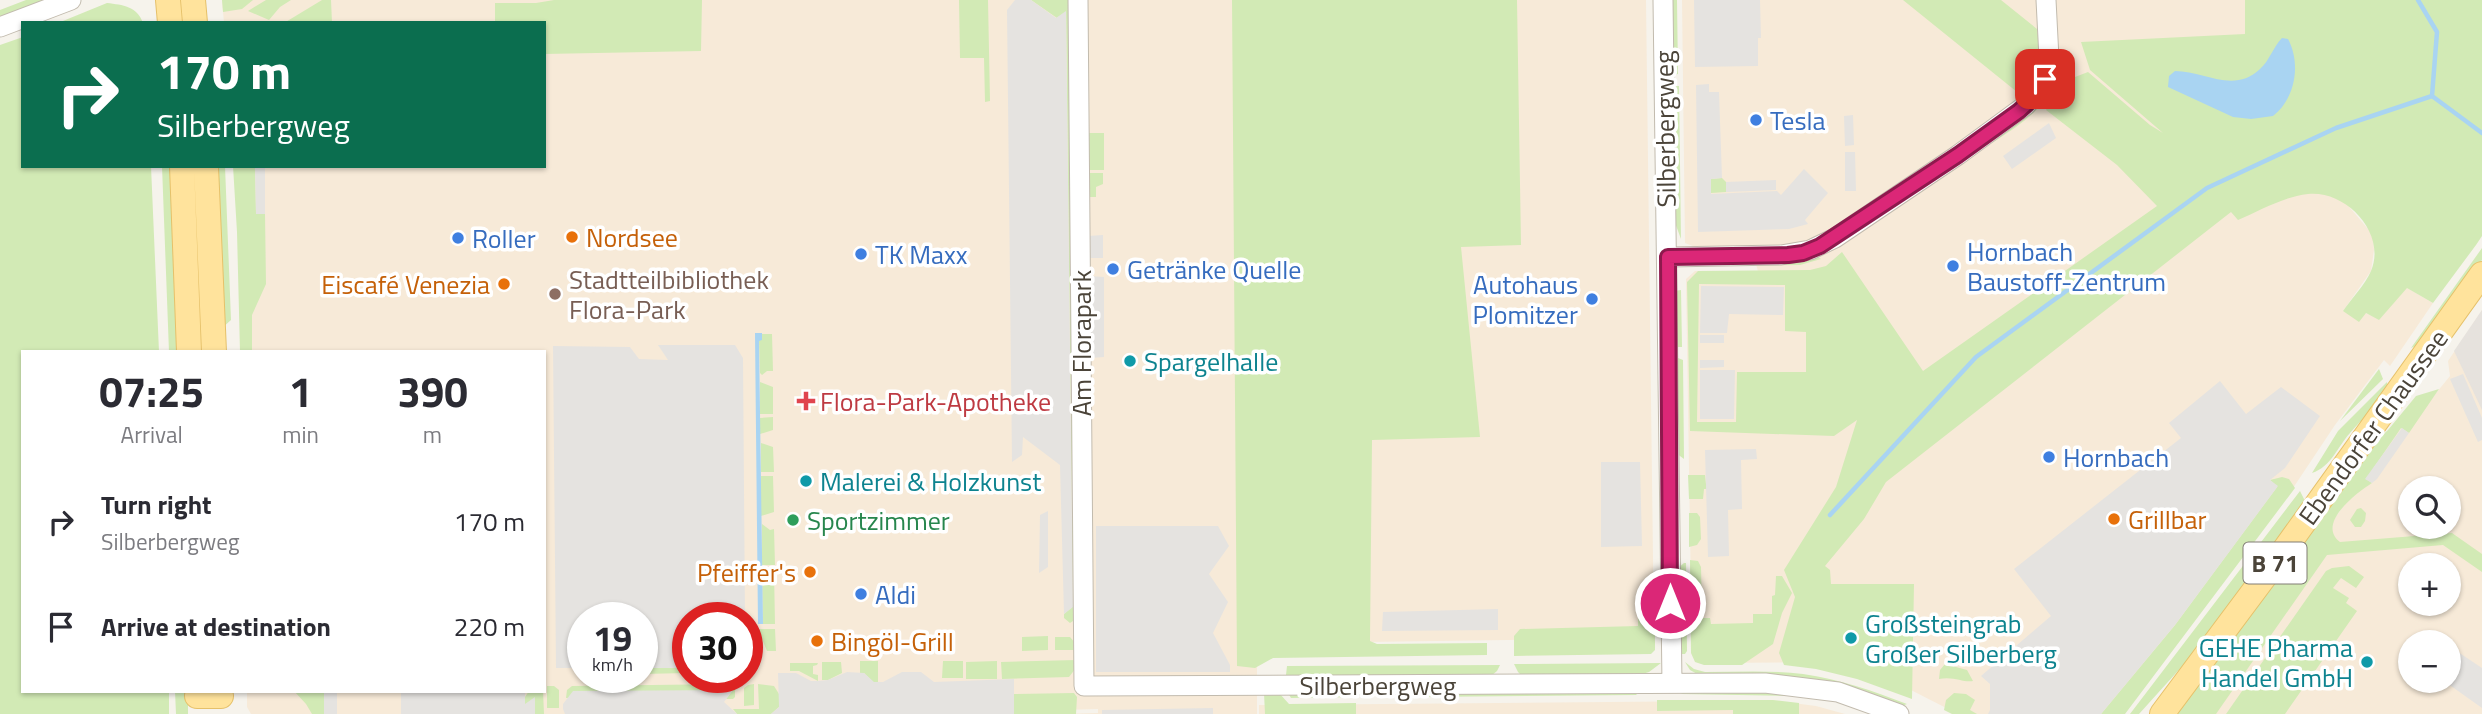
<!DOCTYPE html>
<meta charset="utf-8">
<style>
:root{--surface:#fff;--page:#f7f7f7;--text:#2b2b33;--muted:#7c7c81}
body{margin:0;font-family:"Titillium Web",sans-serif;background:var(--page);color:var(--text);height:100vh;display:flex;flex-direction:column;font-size:26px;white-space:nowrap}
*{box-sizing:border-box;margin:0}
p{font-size:23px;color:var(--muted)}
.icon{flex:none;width:38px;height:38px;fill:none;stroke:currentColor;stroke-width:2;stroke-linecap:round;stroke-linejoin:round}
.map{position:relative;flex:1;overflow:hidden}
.drawer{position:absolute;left:21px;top:350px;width:525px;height:343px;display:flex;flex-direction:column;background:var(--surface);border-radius:0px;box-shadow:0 2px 5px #0004}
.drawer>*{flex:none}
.top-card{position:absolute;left:21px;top:21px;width:525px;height:147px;border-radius:0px;box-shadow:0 2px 5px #0004;background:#0b6e4f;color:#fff;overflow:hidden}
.buttons{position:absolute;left:2398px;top:476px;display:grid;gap:14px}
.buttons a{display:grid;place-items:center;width:63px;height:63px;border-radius:50%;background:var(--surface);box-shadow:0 2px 5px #0004;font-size:35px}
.speed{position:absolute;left:567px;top:602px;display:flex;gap:14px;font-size:35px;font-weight:700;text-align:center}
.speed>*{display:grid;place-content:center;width:91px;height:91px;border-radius:50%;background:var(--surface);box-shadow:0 2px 5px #0004;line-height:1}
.speed small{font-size:18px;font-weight:400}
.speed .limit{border:10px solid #d22;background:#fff;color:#111}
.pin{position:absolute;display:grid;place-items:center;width:60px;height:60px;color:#fff;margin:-30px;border-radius:14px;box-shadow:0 4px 10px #0006}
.me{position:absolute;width:77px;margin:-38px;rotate:0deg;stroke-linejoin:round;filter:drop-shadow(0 0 5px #0008)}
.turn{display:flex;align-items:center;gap:24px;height:147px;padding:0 21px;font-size:32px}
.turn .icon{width:91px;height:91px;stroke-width:2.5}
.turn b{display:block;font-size:49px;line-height:60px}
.eta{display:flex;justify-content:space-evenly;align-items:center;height:119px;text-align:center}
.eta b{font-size:42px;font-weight:700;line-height:49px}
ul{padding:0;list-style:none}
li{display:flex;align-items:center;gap:21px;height:105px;padding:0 21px}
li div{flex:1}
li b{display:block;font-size:26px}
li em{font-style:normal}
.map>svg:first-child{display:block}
.commercial{fill:#f7ead8;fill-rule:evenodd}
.industrial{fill:#e6e2dd}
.green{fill:#d2eab5;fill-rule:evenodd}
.parking{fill:#e5e3e0}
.water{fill:#a9d4f2}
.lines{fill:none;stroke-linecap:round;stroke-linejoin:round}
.stream{stroke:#a9d4f2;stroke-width:4.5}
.minor-casing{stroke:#c2bbae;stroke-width:21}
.major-casing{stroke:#e6c16a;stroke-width:26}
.minor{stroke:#fff;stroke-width:19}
.major{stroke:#ffe39c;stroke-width:24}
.route-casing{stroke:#8e194d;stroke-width:18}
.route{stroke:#db2777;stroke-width:12}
.shop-dot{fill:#3f7fe0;stroke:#fff;stroke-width:2.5}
.food-dot{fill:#e8710a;stroke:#fff;stroke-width:2.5}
.education-dot{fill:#8d6e63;stroke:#fff;stroke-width:2.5}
.culture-dot{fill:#0f9aa8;stroke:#fff;stroke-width:2.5}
.health-dot{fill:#e0444e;stroke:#fff;stroke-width:2.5}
.leisure-dot{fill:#2e9e5b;stroke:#fff;stroke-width:2.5}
.labels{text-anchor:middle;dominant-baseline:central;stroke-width:7;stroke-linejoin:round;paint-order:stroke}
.shield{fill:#fff;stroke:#817c74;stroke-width:2}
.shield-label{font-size:24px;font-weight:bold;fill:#4b4439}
.shop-label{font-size:26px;fill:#366cbe;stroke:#fff;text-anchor:start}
.street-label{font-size:26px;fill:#4b4439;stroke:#fff}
.food-label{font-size:26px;fill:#c56008;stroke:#fff;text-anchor:start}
.education-label{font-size:26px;fill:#785e54;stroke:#fff;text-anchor:start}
.culture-label{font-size:26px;fill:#0d838f;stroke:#fff;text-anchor:start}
.health-label{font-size:26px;fill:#be3a42;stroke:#fff;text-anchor:start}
.leisure-label{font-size:26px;fill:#27864d;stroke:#fff;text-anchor:start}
</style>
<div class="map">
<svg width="2482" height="714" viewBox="0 0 2482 714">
<rect width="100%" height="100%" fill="#f6f3ec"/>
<path class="commercial" d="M222,0H1646L1654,638L1293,643L1257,655V714H1060L1098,713V709L1025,711L1024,714H251L247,707V691H544V352H242L240,251L234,166H544V23H224ZM583,618H642V677H583ZM688,618H747V677H688Z
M1682,0H2245L2246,19L2331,196L2346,203L2373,235L2374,250L2371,271L2343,311L2366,313L2379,319L2406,287L2433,303L2390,366L2384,360L2335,425L2293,488L2123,714H1958L1905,687L1893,662L1705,663L1692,655L1686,279L1695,271H1758L1751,248H1698L1685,243Z
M2482,310V714H2198L2400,425L2423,409L2450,376L2448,361ZM2410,488H2448V527H2410ZM2410,565H2448V604H2410ZM2410,642H2448V681H2410Z
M1724,701L1793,703L1816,706L1845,714H1259V705Z"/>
<path class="industrial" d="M2482,310V410L2454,351Z"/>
<path class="green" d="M26,0H49L0,19V10Z
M222,0H253L242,9L223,12Z
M266,0H291L280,7L269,20L248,11Z
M322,0H331L332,23H284Z
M554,0H702L701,51L544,54V23H495V3H536Z
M959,0H988L990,101L985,102L984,58H960Z
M1031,0H1070L1076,619L1070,623L1064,618V614L1073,606L1066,12L1057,18Z
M1232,0H1517L1521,245L1461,247L1480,437L1372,440L1370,641L1377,644L1487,643V655L1273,658L1255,668L1237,666Z
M1670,0H1677L1678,74L1674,75L1671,70Z
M1903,0H2001L2037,29C2042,59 2040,72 2022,96Z
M2245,0H2482V236L2476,245L2433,303L2407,288L2379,320L2366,313L2359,322L2343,311C2351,299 2365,285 2371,271C2387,233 2346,190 2308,194C2283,197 2261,210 2238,220L2231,212L1886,482L1864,519L1825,566L1830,570L1831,584H1914L1912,699L1857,679L1816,669L1784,665L1779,653L1795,597L1784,570L1836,487L1857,420L1834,436L1690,431L1687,282L1698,271L1810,270L1826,266L1842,252L1923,371L2157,206L2117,165L2046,110L2062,82L2088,72L2150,125L2163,133L2090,70L2081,42L2245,34ZM1699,284L1785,285V331L1806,332V372H1737L1736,422H1697Z
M107,3C123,5 137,6 143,23H58Z
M23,37V166H151L159,352H23V691H169V714H0V45Z
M2057,79C2044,110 2020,125 1992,143L1994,138Z
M1674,86H1679L1681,239L1674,220L1671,91Z
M1087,133H1104V170H1087Z
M162,166H173L181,352H169Z
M213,166H225L231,320L221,329Z
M233,166H255L256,213L265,214L266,284L252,315V352H240L237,232Z
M1087,173H1103V184L1096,187V197H1087Z
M1722,178L1726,182V192L1711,193V179Z
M2482,248V260L2422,343L2411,348Z
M1817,256L1821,259L1800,265L1697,266Z
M1681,290L1682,347H1675L1674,291Z
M762,334H772L773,371H767L762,375L760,373L759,340H762Z
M1678,358L1683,360L1684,459L1676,453L1675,364Z
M2379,369L2383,379L2340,421Z
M760,382L773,387V414H760Z
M2387,382L2388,390C2376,406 2363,418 2350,433C2338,446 2331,467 2312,473L2338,431Z
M2439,389L2409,433L2401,428L2366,479L2372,483C2356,493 2316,524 2340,542L2452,533L2482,554V572L2443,545L2327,555L2216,714H2177L2368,449L2388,430L2416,396Z
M773,417V430L760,434V418Z
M761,443L773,447L774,472H761Z
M1688,475H1705L1706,484H1734V488L1704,489L1703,499H1689Z
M761,476H773L774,512L761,516Z
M2282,477L2289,479L2295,488L2125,714H2101L2175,625L2277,487L2270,480Z
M2300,491L2305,501L2223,621L2139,714H2130Z
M2361,508L2366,513L2365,521L2361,527H2355L2350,520L2357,509Z
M1689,513H1697L1700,517L1701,539L1697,545L1689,547Z
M762,524L770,530L774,529L775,565H762Z
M1690,560L1698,561L1701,567L1702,618H1710L1711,624L1753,623V614H1772V596L1775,595L1776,576H1782L1792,593L1782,613L1773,644L1742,665H1704L1695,662L1691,653Z
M1684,563H1686L1687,651L1685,654H1681L1678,568Z
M2349,566L2364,577L2356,588L2341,578L2333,588L2349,598L2346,603L2357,611L2285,714H2226L2326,571L2332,568Z
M762,571H774L775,624H763Z
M1655,610V650L1651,654L1514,656V636L1520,629L1638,626V619L1642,611Z
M758,629H775L776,651H767Z
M1048,636V650L1022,651V637Z
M1055,637H1070L1076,644V650H1055Z
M1076,660V668L1069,677L1002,679L1001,662Z
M860,661H878V682H873L864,673H860Z
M943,661H963V678H942Z
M997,661V679H966V662Z
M822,662H841L842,673L828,680H822Z
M1685,662L1694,669L1705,672C1737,672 1770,670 1803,674C1839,679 1873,691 1907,704L1899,707L1699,675L1690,670Z
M790,663H818L817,665L813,666V674L818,675V681L799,671H790Z
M1661,663L1649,672L1639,675L1522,676L1518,672L1514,664Z
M1945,664L1967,670L1973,681C1964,683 1954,676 1939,679L1940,670Z
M1500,665L1497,671L1491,676L1291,679L1286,675L1287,666Z
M642,668H688V673L642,674Z
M731,684L735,686V697L733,699H726L732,691L566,698L567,690L572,686Z
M754,684V705L744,706V688L748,685Z
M758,684L774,686L779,694V707L771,714H737L733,709H759Z
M547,686H554L559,690V708H547Z
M1632,690L1637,695L1417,697L1418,692Z
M1677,690L1792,692L1794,696L1682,694Z
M175,691H188V714H176Z
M294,691H324V714H312L306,704Z
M529,691H543L544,714H535V698L525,705V697Z
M1074,693L1077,697L1076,714H1014V694Z
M1264,693L1280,694L1289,704L1356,703V714H1265Z
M1288,693H1355L1357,697L1291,698Z
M1954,693L1966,694L1975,700L1970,710L1977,714H1952L1944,710L1946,700Z
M1657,700H1773L1799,703V714H1733V710L1657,711Z"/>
<path class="parking" d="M1015,0H1031L1056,18L1066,11L1073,607L1064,614L1060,465L1023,437L1022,455L1012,462L1007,10Z
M1694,0H1760L1761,38H1758V66L1695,67Z
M1709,84V92H1719L1722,178L1711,179V194L1777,191L1781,195L1804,169L1828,193L1805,220L1808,224L1789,229L1698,232L1696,85Z
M1853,115L1854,145L1845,146L1844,116Z
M2049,123L2056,138L2012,169L2003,156Z
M1845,152H1855L1856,191H1845Z
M255,166H265V214H256Z
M1776,180V190L1726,192V182Z
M1103,235V258H1088V236Z
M1089,276L1104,277V357L1090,358Z
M1701,286L1784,287L1783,315L1729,314L1727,333H1700Z
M1700,335H1724V343H1700Z
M658,345H735L743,358L745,618H688V668H642V618H583V668H556L553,346L630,347L639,359L668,360Z
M1700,360H1724V367L1700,368Z
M1700,370H1735L1734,419H1700Z
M2463,374L2482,418V440L2478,442L2450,379Z
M2220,381L2246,414L2281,387L2320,416L2285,468L2270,480L2278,486L2175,625L2101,714H1988L1990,710V684L1981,676L2051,616L2014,569L2181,438L2169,423Z
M2402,428L2409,433L2377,479L2372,483L2365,479Z
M1756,449L1757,459L1741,460L1742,509L1728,510L1729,556L1708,557L1705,450Z
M1601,462H1640L1642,546L1601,547Z
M1048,511V567L1039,573L1040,515Z
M1096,526H1218L1229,546L1209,574L1228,602L1213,633L1230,665V672H1096Z
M1498,609V630L1382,631L1383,612Z
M2449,646L2482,668V708L2444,681H2448Z
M847,672L864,673L874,682H883L902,672H921L934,682L1014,679V714H771L779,707L778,673H796L811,681H818L828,680Z
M733,690L724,702L737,714H565L563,709V704L573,691Z
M324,691H344L337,693V714H324Z
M401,691H525V704L535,697V714H401Z
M1213,708V714H1102V710Z"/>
<path class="water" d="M2282,38L2288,39C2301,63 2296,98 2273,116L2251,119L2233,117L2168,87L2169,76L2175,71C2204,71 2234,94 2260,69C2270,60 2273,47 2282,38Z
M755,333H762V340L759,341L763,624H758Z"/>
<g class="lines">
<path class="stream" d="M2418,0L2437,32L2432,96L2482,133
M1830,515L1976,357L2207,188L2336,128L2432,96"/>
<defs>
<path id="minor" d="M1078,0L1084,686L1765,683L1838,692L1899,714
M1663,0L1672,683
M0,27L71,0
M1668,257L1781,255L1810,250L1835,238L1958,155L2026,105L2041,87L2049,58L2046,0"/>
<path id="major" d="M168,0L170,23
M193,0L195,23
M182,166L189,352
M206,166L214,352
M197,696H221
M2162,714L2277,560L2482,274"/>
</defs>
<use href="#minor" class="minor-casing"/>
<use href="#major" class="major-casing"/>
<use href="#minor" class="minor"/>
<use href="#major" class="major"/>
</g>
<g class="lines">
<defs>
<path id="route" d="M1670,603L1668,257L1788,255L1803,253L1820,246L1958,155L2019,111L2032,99L2045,79"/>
</defs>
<use href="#route" class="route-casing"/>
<use href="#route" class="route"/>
</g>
<g class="shop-dot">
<circle cx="1756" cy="120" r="7"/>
<circle cx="458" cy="238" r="7"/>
<circle cx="861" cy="254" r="7"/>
<circle cx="1953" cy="266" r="7"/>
<circle cx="1113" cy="269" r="7"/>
<circle cx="1592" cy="299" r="7"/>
<circle cx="2049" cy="457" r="7"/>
<circle cx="861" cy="594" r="7"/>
</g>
<g class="food-dot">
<circle cx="572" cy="237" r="7"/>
<circle cx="504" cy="284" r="7"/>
<circle cx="2114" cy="519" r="7"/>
<circle cx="810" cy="572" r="7"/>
<circle cx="817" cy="641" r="7"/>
</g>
<circle class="education-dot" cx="555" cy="294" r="7"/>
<g class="culture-dot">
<circle cx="1130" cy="361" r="7"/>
<circle cx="806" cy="481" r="7"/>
<circle cx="1851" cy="638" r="7"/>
<circle cx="2367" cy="662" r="7"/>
</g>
<path class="health-dot" d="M802.5 390.5h7v7h7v7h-7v7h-7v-7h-7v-7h7z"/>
<circle class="leisure-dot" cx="793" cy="520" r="7"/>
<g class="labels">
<rect class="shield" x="2243.5" y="542.5" width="63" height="41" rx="5"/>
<g class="shield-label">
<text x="2275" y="563">B 71</text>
</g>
<g class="shop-label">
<text x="1770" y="120">Tesla</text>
<text x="472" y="238">Roller</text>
<text x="1967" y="251">Hornbach<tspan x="1967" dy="30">Baustoff-Zentrum</tspan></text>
<text x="875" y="254">TK Maxx</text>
<text x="1127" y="269">Getränke Quelle</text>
<text x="1578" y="284" text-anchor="end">Autohaus<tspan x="1578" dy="30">Plomitzer</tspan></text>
<text x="2063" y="457">Hornbach</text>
<text x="875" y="594">Aldi</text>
</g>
<g class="street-label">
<text transform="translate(1665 129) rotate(-91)">Silberbergweg</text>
<text transform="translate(1081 343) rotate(-90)">Am Florapark</text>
<text transform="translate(2373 427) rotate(-54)">Ebendorfer Chaussee</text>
<text x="1378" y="685">Silberbergweg</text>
</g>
<g class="food-label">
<text x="586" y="237">Nordsee</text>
<text x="490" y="284" text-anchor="end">Eiscafé Venezia</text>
<text x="2128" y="519">Grillbar</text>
<text x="796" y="572" text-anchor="end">Pfeiffer's</text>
<text x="831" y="641">Bingöl-Grill</text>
</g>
<g class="education-label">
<text x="569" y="279">Stadtteilbibliothek<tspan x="569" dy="30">Flora-Park</tspan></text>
</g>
<g class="culture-label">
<text x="1144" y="361">Spargelhalle</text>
<text x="820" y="481">Malerei &amp; Holzkunst</text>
<text x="1865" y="623">Großsteingrab<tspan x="1865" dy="30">Großer Silberberg</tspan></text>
<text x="2353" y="647" text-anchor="end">GEHE Pharma<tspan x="2353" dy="30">Handel GmbH</tspan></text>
</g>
<g class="health-label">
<text x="820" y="401">Flora-Park-Apotheke</text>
</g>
<g class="leisure-label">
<text x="807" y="520">Sportzimmer</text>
</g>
</g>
</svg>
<div class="buttons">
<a><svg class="icon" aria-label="search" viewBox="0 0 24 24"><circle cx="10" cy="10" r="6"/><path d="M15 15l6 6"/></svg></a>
<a>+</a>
<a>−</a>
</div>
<div class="speed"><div>19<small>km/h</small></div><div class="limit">30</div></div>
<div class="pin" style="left:2045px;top:79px;background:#d93025"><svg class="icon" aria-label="arrive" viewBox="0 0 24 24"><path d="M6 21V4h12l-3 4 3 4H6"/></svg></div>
<svg class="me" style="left:1670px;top:603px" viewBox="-20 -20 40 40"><circle r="17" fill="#db2777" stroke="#fff" stroke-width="3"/><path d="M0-11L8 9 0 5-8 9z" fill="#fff"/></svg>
<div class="top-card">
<div class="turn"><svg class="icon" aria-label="right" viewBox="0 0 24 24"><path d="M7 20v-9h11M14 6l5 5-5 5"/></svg><div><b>170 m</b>Silberbergweg</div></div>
</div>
<section class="drawer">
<div class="eta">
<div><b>07:25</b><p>Arrival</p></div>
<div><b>1</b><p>min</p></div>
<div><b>390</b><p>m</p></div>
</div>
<ul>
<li><svg class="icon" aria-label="right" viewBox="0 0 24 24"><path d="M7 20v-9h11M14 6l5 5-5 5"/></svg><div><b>Turn right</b><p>Silberbergweg</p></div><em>170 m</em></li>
<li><svg class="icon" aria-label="arrive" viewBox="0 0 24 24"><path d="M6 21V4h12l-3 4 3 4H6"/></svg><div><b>Arrive at destination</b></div><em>220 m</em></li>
</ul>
</section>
</div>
